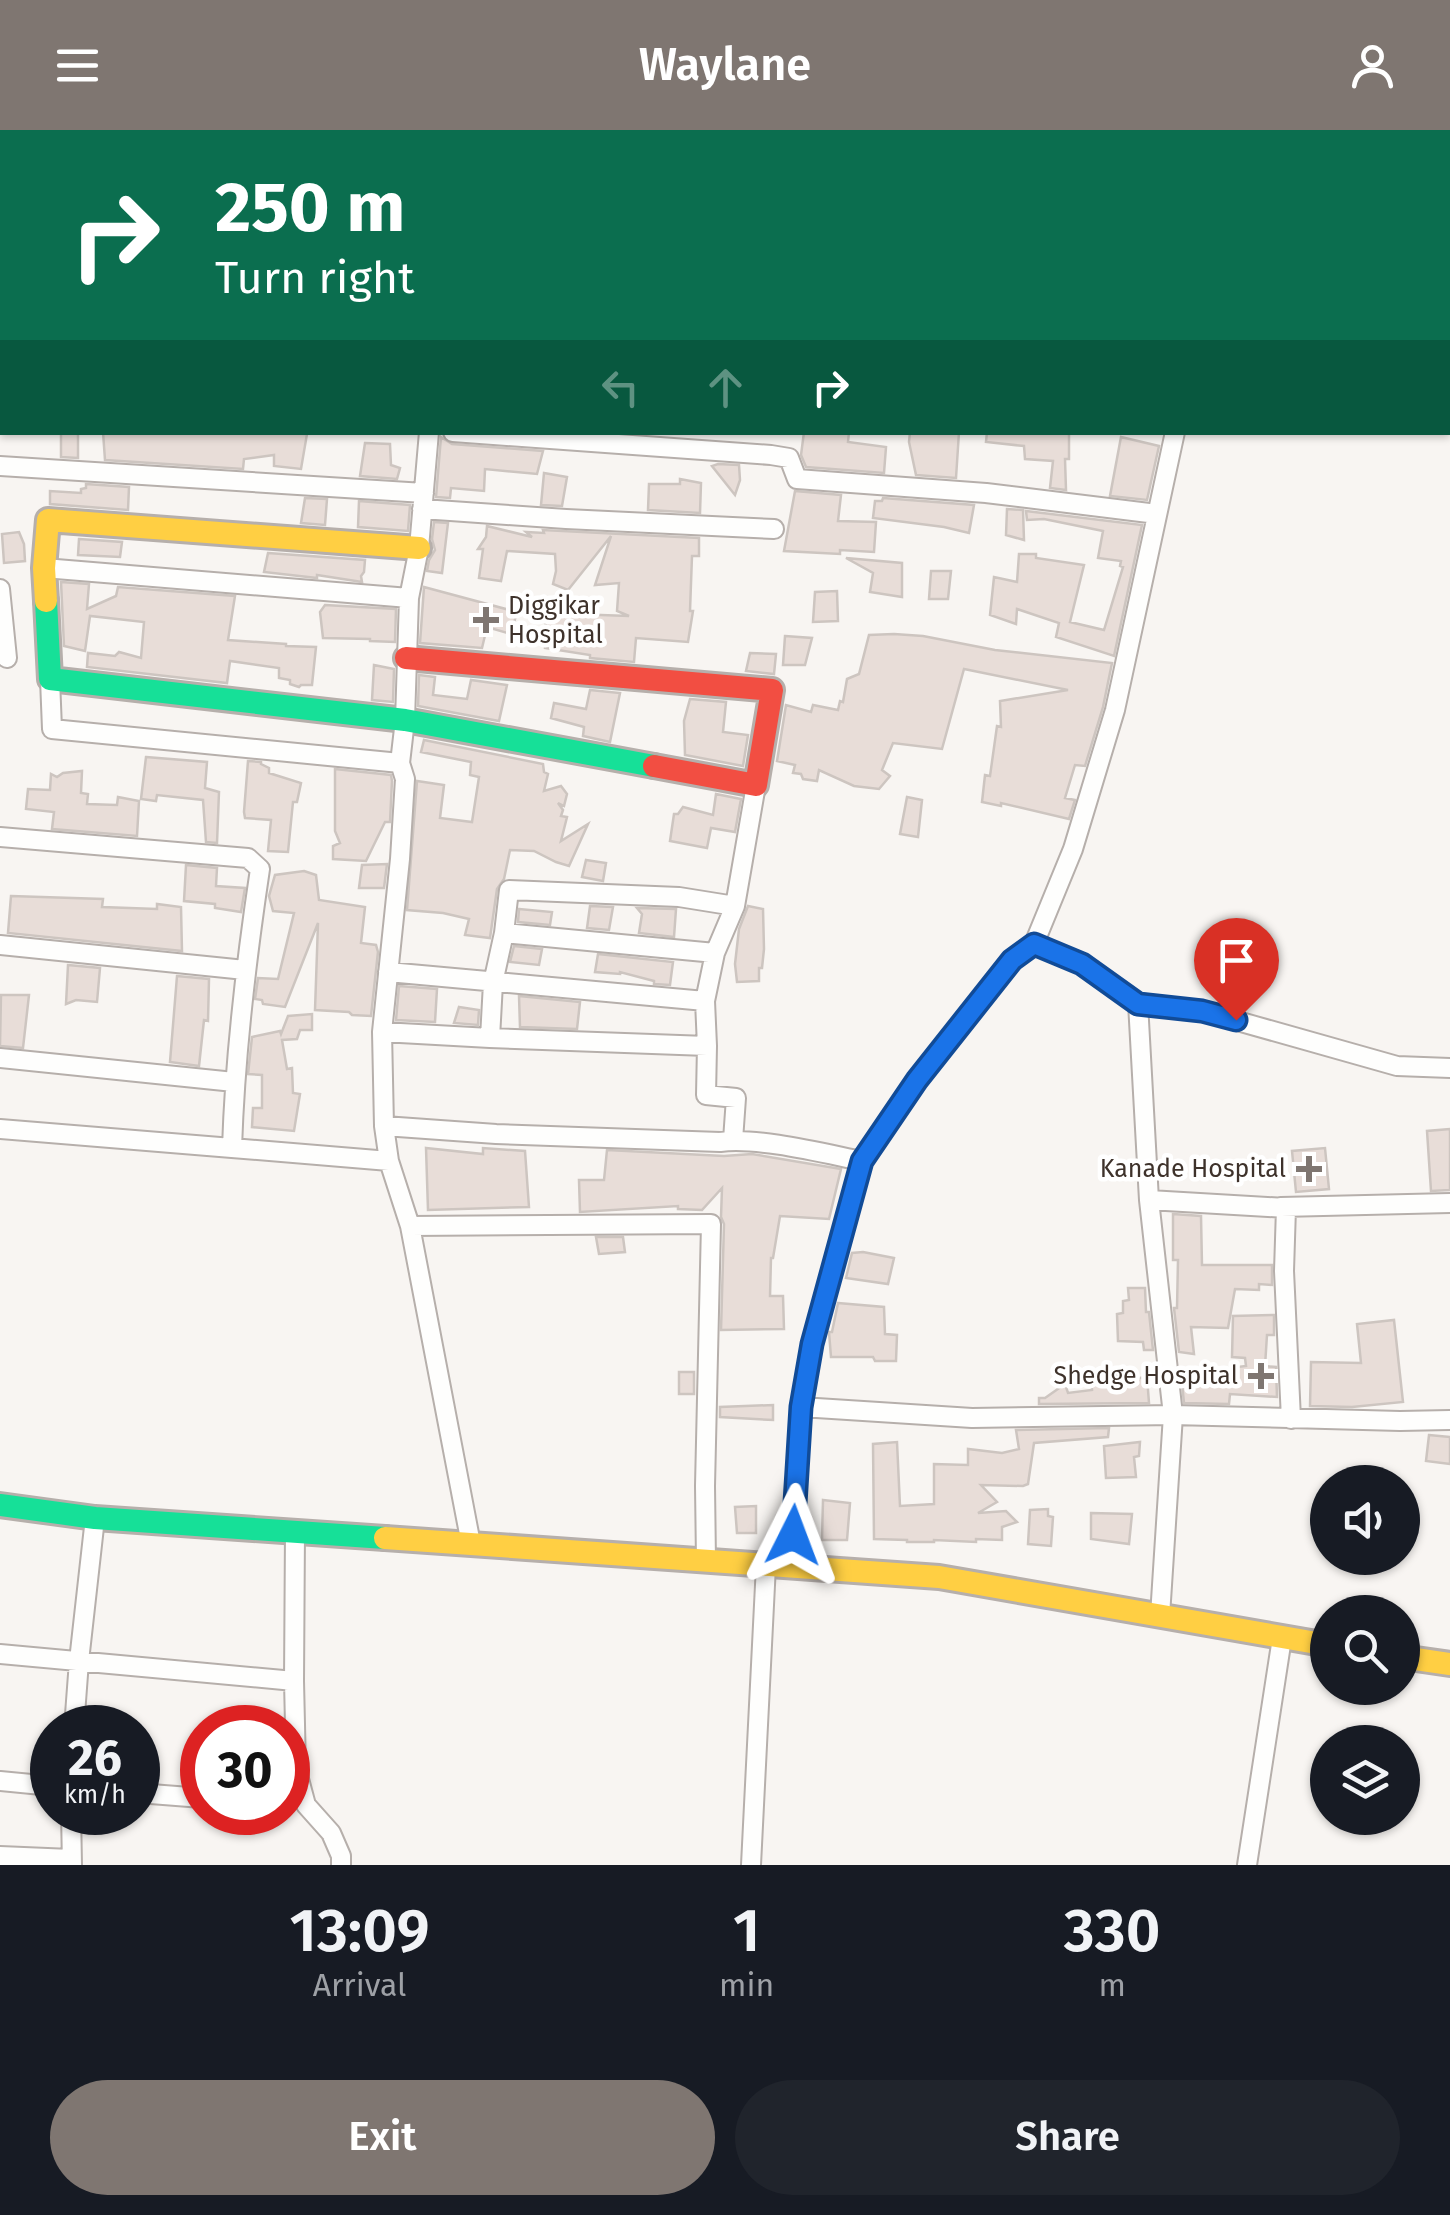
<!DOCTYPE html>
<style>
:root{--surface:#171b24;--page:#20242c;--text:#f1f3f6;--muted:#9ea1a6;--accent:#7f7671}
body{margin:0;font-family:"Fira Sans",sans-serif;background:var(--page);color:var(--text);height:100vh;display:flex;flex-direction:column;font-size:38px;white-space:nowrap}
*{box-sizing:border-box;margin:0}
p{font-size:32px;color:var(--muted)}
.icon{flex:none;width:55px;height:55px;fill:none;stroke:currentColor;stroke-width:2;stroke-linecap:round;stroke-linejoin:round}
.map{position:relative;height:1735px;overflow:hidden}
.drawer{display:flex;flex-direction:column;background:var(--surface);flex:1}
.drawer>*{flex:none}
.top-card{position:absolute;left:0px;top:0px;width:1450px;height:305px;box-shadow:0 2px 8px #0004;background:#0b6e4f;color:#fff;overflow:hidden}
.buttons{position:absolute;left:1310px;top:1335px;display:grid;gap:20px}
.buttons a{display:grid;place-items:center;width:110px;height:110px;border-radius:50%;background:var(--surface);box-shadow:0 2px 8px #0004;font-size:50px}
.speed{position:absolute;left:30px;top:1575px;display:flex;gap:20px;font-size:50px;font-weight:700;text-align:center}
.speed>*{display:grid;place-content:center;width:130px;height:130px;border-radius:50%;background:var(--surface);box-shadow:0 2px 8px #0004;line-height:1}
.speed small{font-size:25px;font-weight:400}
.speed .limit{border:15px solid #d22;background:#fff;color:#111}
.pin{position:absolute;display:grid;place-items:center;width:85px;height:85px;color:#fff;margin:-102px -42px;border-radius:50% 50% 50% 0;rotate:-45deg;box-shadow:0 0 10px #0007}
.pin .icon{rotate:45deg}
.me{position:absolute;width:110px;margin:-55px;rotate:3deg;stroke-linejoin:round;filter:drop-shadow(0 0 8px #0008)}
.turn{display:flex;align-items:center;gap:35px;height:210px;padding:0 50px;font-size:45px}
.turn .icon{width:130px;height:130px;stroke-width:2.5}
.turn b{display:block;font-size:70px;line-height:85px}
.lanes{display:flex;align-items:center;height:95px;padding:0 50px;background:#0003;justify-content:center;gap:50px;direction:ltr}
.lanes .off{opacity:.35}
.eta{display:flex;justify-content:space-evenly;align-items:center;height:170px;text-align:center}
.eta b{font-size:60px;font-weight:600;line-height:70px}
.button{display:flex;gap:20px;margin-top:auto;padding:20px 50px}
.button a{flex:1;height:115px;border-radius:60px;background:var(--accent);color:#fff;font-size:40px;font-weight:600;line-height:115px;text-align:center}
.button a+a{background:var(--page);color:var(--text)}
header{display:flex;justify-content:space-between;align-items:center;height:130px;padding:0 50px;background:var(--accent);color:#fff;font-size:45px;font-weight:600}
.map>svg:first-child{display:block}
.building{fill:#e8ddd8;stroke:#cdc5c0;stroke-width:2.5}
.lines{fill:none;stroke-linecap:round;stroke-linejoin:round}
.lane-casing{stroke:#b6afab;stroke-width:14}
.street-casing{stroke:#b6afab;stroke-width:22}
.fast-casing{stroke:#b6afab;stroke-width:28}
.slow-casing{stroke:#b6afab;stroke-width:28}
.jam-casing{stroke:#b6afab;stroke-width:28}
.lane{stroke:#fefefd;stroke-width:9}
.street{stroke:#fefefd;stroke-width:18}
.fast{stroke:#16e098;stroke-width:22}
.slow{stroke:#ffcf43;stroke-width:22}
.jam{stroke:#f24e42;stroke-width:22}
.route-casing{stroke:#114b97;stroke-width:25}
.route{stroke:#1a73e8;stroke-width:18}
.poi-dot{fill:#7f7671;stroke:#fff;stroke-width:4}
.labels{text-anchor:middle;dominant-baseline:central;stroke-width:9;stroke-linejoin:round;paint-order:stroke}
.poi-label{font-size:25px;fill:#3e322b;stroke:#fff;text-anchor:end}
</style>
<header><svg class="icon" aria-label="menu" viewBox="0 0 24 24"><path d="M4 6h16M4 12h16M4 18h16"/></svg>Waylane<svg class="icon" aria-label="person" viewBox="0 0 24 24"><circle cx="12" cy="8" r="4"/><path d="M4 21q1-7 8-7t8 7"/></svg></header>
<div class="map">
<svg width="1450" height="1735" viewBox="0 0 1450 1735">
<rect width="100%" height="100%" fill="#f8f5f2"/>
<path class="building" d="M61,302H78V328L61,327Z
M103,302H255L307,304L301,339L274,336V325L244,329L243,339L105,330Z
M804,302H849L848,312L886,317L884,343L806,337L801,325Z
M910,302H959L956,348L916,345L909,312Z
M987,302H1069V329H1065L1066,360L1050,358L1053,331L1025,329L1024,316L986,312Z
M441,307L452,314L543,321L537,344L485,339L484,361L451,358L450,368L436,367Z
M1121,307L1159,316L1147,370L1110,366Z
M365,313L390,314L391,335L400,338L397,349L360,346Z
M718,334L739,335L740,350L735,365L712,336Z
M544,343L567,347L562,376L541,375Z
M680,349L701,353L700,383L648,380L649,354H680Z
M86,354L129,357L128,380L50,374V361L81,363V359L86,358Z
M795,361L841,365L838,391L876,392L874,422L840,420V424L784,421Z
M305,368L327,369L325,395L301,393Z
M883,368L974,375L969,403L944,397L873,388L875,371H882Z
M359,371L410,375L408,401L358,397Z
M1007,379L1023,380L1024,410L1006,405Z
M1026,381L1142,395L1114,526L1056,507L1059,493L1017,479L1016,494L990,485L994,447L1017,452L1019,424H1036V428L1084,435L1070,492L1104,500L1123,437L1120,436L1121,431L1098,428L1103,401L1044,389L1027,390Z
M434,392L448,393L442,443L427,441L429,430L435,420L432,409Z
M487,396L532,407L526,402L544,403L543,400L699,408V426H692L690,481H693L688,512L636,508L634,532L590,528V525L545,518L546,483L629,486L617,481L619,453L595,455L611,406L568,460L553,454L556,441L555,424L507,421L501,451L479,448L483,419H478L486,407Z
M19,402L24,414L25,431L4,433L2,404Z
M79,409L122,412L120,427L78,425Z
M268,423L365,430L364,442L361,446L362,452L317,445V448L264,442Z
M846,428L902,433V467L870,462L873,443Z
M931,441H951L948,469H929Z
M61,452L89,454L87,479L116,466L118,457L235,466L228,510L286,514V516L316,517L312,555H301L299,557L290,554V550L279,548V538L230,531L227,553L87,537L88,523L115,526L119,522L141,528L144,492L90,486L85,521L64,516Z
M424,457L517,482L511,504L487,497L482,518L420,513Z
M837,461L838,491L813,492L815,462Z
M325,475L396,479L395,512L370,511V509L323,508L320,482Z
M894,504L923,506L995,520L1112,533L1103,577L1085,636L1075,635L1065,668L1075,670L1069,689L1001,673V676L982,672L985,645L990,646L997,596L1001,597L1000,571L1068,560L964,539L942,619L893,613L882,640L890,646L879,659L854,656L819,640L817,651L803,649L801,644L793,643L795,635L777,631L786,575L811,582L813,575L838,580L840,571L843,572L847,549L859,544L869,505Z
M785,506L812,508L805,535H783Z
M750,523L776,524L774,544L746,541Z
M374,535L394,539L393,572L372,570Z
M419,545L435,547L433,565L467,569L471,550L507,555L499,591L418,576Z
M590,560L620,563L610,612L583,606L584,597L551,588L554,573L586,579Z
M690,569L726,572L723,602L748,605L743,636L685,625L684,591Z
M424,610L543,634L544,642L548,644L544,661L561,656L567,664L564,676L558,673L563,680L561,686L567,687L561,711L588,694L569,736L556,732L534,721L510,720L504,749L497,759L490,808L465,805L469,789L443,783L407,780L417,651L444,655L440,688L472,692L479,647L470,645L471,632L421,622Z
M146,627L207,632L205,658L219,662L217,713L206,712L203,670L157,665L156,671L141,669Z
M248,631L261,632V634L269,638V643L301,653L297,672H293L288,722L268,721L271,690L245,688L244,682Z
M335,639L391,645L392,651L390,692H385L366,731L333,729V716L340,713L335,701Z
M82,641L81,663L88,664L87,674L117,675L118,667L139,671L137,706L52,699L54,682L26,679L28,659L50,660L51,644L57,647L63,643Z
M716,664L741,669L735,702L711,698L707,718L670,711L674,684H678L683,677L713,685Z
M907,667L922,670L918,707L900,704Z
M586,730L606,733L603,751L582,747Z
M387,734L384,758H359L362,735Z
M186,735L217,738L216,756L245,758L241,782L215,778V774L184,771Z
M304,741L316,745L319,770L365,777L361,813L376,815L378,822L371,886L352,885L349,882L315,880L318,793L285,877L263,874L262,870L255,869L258,848L278,849L294,783L273,781L269,766L275,745Z
M11,766L103,769L102,777L157,779V774L181,777L182,821L8,803Z
M590,776L613,777L609,800L587,798Z
M748,776L763,779L764,819L762,838H759V851L737,852L735,834L739,799Z
M637,778L676,779L674,807L639,803L642,784Z
M519,779L552,782L550,795L518,792Z
M514,816L542,819L539,835L510,832Z
M598,824L673,832L670,855L654,854V851L620,842V844L595,842Z
M68,835L100,838L97,872L76,870L66,874Z
M177,846L209,849L208,891L204,890L199,936L170,932Z
M399,856L437,859L435,892L396,890Z
M1,865H29L23,918L0,916Z
M519,866L580,872L577,899L520,897Z
M459,877L479,880L478,895L454,893Z
M312,884V900H300L297,909L282,910L287,939L292,938L293,963L300,964L294,1001L252,997L253,978H262V945L248,944L252,907L280,901L281,904L288,886Z
M1450,999V1060L1431,1061L1427,1001Z
M426,1018L483,1024V1018L525,1021L529,1077L428,1080Z
M1325,1018L1329,1059L1296,1062L1292,1021Z
M607,1020L724,1026L752,1024L841,1039L829,1089L780,1086L773,1128H771L770,1166H783L784,1199L721,1200L724,1094L721,1087L722,1058L702,1080L678,1079V1076L580,1082L579,1050H604Z
M1173,1084L1201,1086L1202,1135H1272V1155L1259,1154V1160L1235,1159L1228,1198L1191,1197L1194,1224L1179,1222L1174,1178H1177L1178,1130H1173Z
M596,1107H623L625,1122L599,1124Z
M863,1122L894,1128L888,1154L846,1148L852,1123Z
M1128,1158H1145L1146,1182H1149L1153,1220H1144L1143,1212L1118,1211L1117,1184L1123,1183V1171L1129,1170Z
M838,1173L884,1177L885,1204L897,1205L896,1231H875L873,1227H831L829,1202H832Z
M1274,1185V1205H1267L1265,1236L1276,1237L1277,1267L1230,1264L1229,1274L1184,1273L1181,1244L1246,1236L1245,1228L1232,1227L1233,1186Z
M1394,1190L1403,1272L1352,1277L1310,1276L1311,1232L1361,1233L1357,1194Z
M679,1242H694V1264H679Z
M1118,1244V1251L1147,1247L1149,1273L1039,1274V1268H1045L1065,1254L1068,1263L1092,1260L1091,1245Z
M773,1275V1290L720,1287V1277Z
M1109,1298L1108,1307L1034,1313L1028,1354L1023,1356L981,1355L997,1372L978,1383L1006,1381L1017,1392L1002,1397V1410L976,1409V1412L934,1410V1412H907V1410L874,1409L873,1314L897,1312L900,1376L934,1374V1334L968,1335V1319L1002,1323L1019,1319L1016,1300Z
M1429,1305L1450,1307V1334L1426,1331Z
M1140,1312L1139,1326L1134,1327L1136,1347L1106,1348L1104,1316Z
M823,1370L850,1373L847,1410H822Z
M756,1376V1403H737L735,1377Z
M1048,1379V1386L1053,1387L1051,1416L1028,1414L1030,1380Z
M1091,1383L1132,1384L1129,1414L1091,1409Z"/>
<g class="lines">
<defs>
<path id="lane" d="M820,2V0"/>
<path id="street" d="M16,0V2
M74,0V2
M135,0V2
M250,0V2
M313,0V2
M443,0V2
M0,27H2
M429,302L419,418L409,468L405,590L400,633L405,649L400,729L382,902L384,996L389,1031L410,1096L471,1414
M453,302L771,325L789,328L797,349L986,363L1157,384
M0,336L424,363
M422,379L566,389L774,399
M44,438L409,468
M0,459L7,528
M50,549L52,599L400,633
M0,707L248,728L260,739C246,832 235,924 232,1018L0,999
M504,803L715,823
M1034,814L1082,833L1138,873L1202,881L1397,936L1450,938
M0,815L245,840
M388,842L705,871L707,916L490,908
M705,871L715,823L735,776
M1138,873L1149,1070L1173,1285L1160,1486
M382,902L490,908L493,853L504,803L509,760L679,767L735,776L756,655
M707,916L706,965L736,968L733,1010
M0,928L234,952
M384,996L496,1004L720,1012C758,1007 822,1023 862,1031
M232,1018L389,1031
M1149,1070L1286,1078L1284,1141L1291,1289
M1281,1077L1450,1073
M410,1096L711,1094L705,1356L706,1431
M801,1277L972,1288L1173,1285L1400,1291L1450,1290
M295,1401L294,1551L296,1638L306,1675L331,1703L341,1726V1735
M791,1437L801,1277L812,1214L862,1031L917,950L1012,830L1034,814L1073,719L1115,580L1175,302
M0,1524L294,1551
M74,1598L79,1531L95,1388
M0,1651L52,1656
M138,1663L202,1668
M71,1682L72,1735
M0,1726L71,1729
M751,1735L766,1435
M1247,1735L1282,1508"/>
<path id="fast" d="M46,471L50,549L405,590L654,636
M0,1375L95,1388L385,1408"/>
<path id="slow" d="M46,471L44,438L48,390L419,418
M385,1408L939,1447L1328,1515
M1402,1527L1450,1534"/>
<path id="jam" d="M406,528L772,560L756,655L654,636"/>
</defs>
<use href="#lane" class="lane-casing"/>
<use href="#street" class="street-casing"/>
<use href="#fast" class="fast-casing"/>
<use href="#slow" class="slow-casing"/>
<use href="#jam" class="jam-casing"/>
<use href="#lane" class="lane"/>
<use href="#street" class="street"/>
<use href="#fast" class="fast"/>
<use href="#slow" class="slow"/>
<use href="#jam" class="jam"/>
</g>
<g class="lines">
<defs>
<path id="route" d="M793,1405L801,1277L812,1214L862,1031L917,950L1012,830L1034,814L1082,834L1138,874L1202,881L1236,890"/>
</defs>
<use href="#route" class="route-casing"/>
<use href="#route" class="route"/>
</g>
<g class="poi-dot">
<path d="M481 475h10v10h10v10h-10v10h-10v-10h-10v-10h10z"/>
<path d="M1304 1024h10v10h10v10h-10v10h-10v-10h-10v-10h10z"/>
<path d="M1256 1231h10v10h10v10h-10v10h-10v-10h-10v-10h10z"/>
</g>
<g class="labels">
<g class="poi-label">
<text x="508" y="476" text-anchor="start">Diggikar<tspan x="508" dy="29">Hospital</tspan></text>
<text x="1286" y="1039">Kanade Hospital</text>
<text x="1238" y="1246">Shedge Hospital</text>
</g>
</g>
</svg>
<div class="buttons">
<a><svg class="icon" aria-label="sound" viewBox="0 0 24 24"><path d="M4 9h4l5-4v14l-5-4H4zM17 9q2 3 0 6"/></svg></a>
<a><svg class="icon" aria-label="search" viewBox="0 0 24 24"><circle cx="10" cy="10" r="6"/><path d="M15 15l6 6"/></svg></a>
<a><svg class="icon" aria-label="layers" viewBox="0 0 24 24"><path d="M12 4l9 5-9 5-9-5zM3 14l9 5 9-5"/></svg></a>
</div>
<div class="speed"><div>26<small>km/h</small></div><div class="limit">30</div></div>
<div class="pin" style="left:1236px;top:890px;background:#d93025"><svg class="icon" aria-label="arrive" viewBox="0 0 24 24"><path d="M6 21V4h12l-3 4 3 4H6"/></svg></div>
<svg class="me" style="left:793px;top:1405px" viewBox="-20 -20 40 40"><path d="M0-17L14 15 0 8-14 15z" fill="#1a73e8" stroke="#fff" stroke-width="4"/></svg>
<div class="top-card">
<div class="turn"><svg class="icon" aria-label="right" viewBox="0 0 24 24"><path d="M7 20v-9h11M14 6l5 5-5 5"/></svg><div><b>250 m</b>Turn right</div></div>
<div class="lanes"><svg class="icon off" aria-label="left" viewBox="0 0 24 24"><path d="M17 20v-9H6M10 6l-5 5 5 5"/></svg><svg class="icon off" aria-label="ahead" viewBox="0 0 24 24"><path d="M12 20V5M6 11l6-6 6 6"/></svg><svg class="icon" aria-label="right" viewBox="0 0 24 24"><path d="M7 20v-9h11M14 6l5 5-5 5"/></svg></div>
</div>
</div>
<section class="drawer">
<div class="eta">
<div><b>13:09</b><p>Arrival</p></div>
<div><b>1</b><p>min</p></div>
<div><b>330</b><p>m</p></div>
</div>
<div class="button"><a>Exit</a><a>Share</a></div>
</section>
